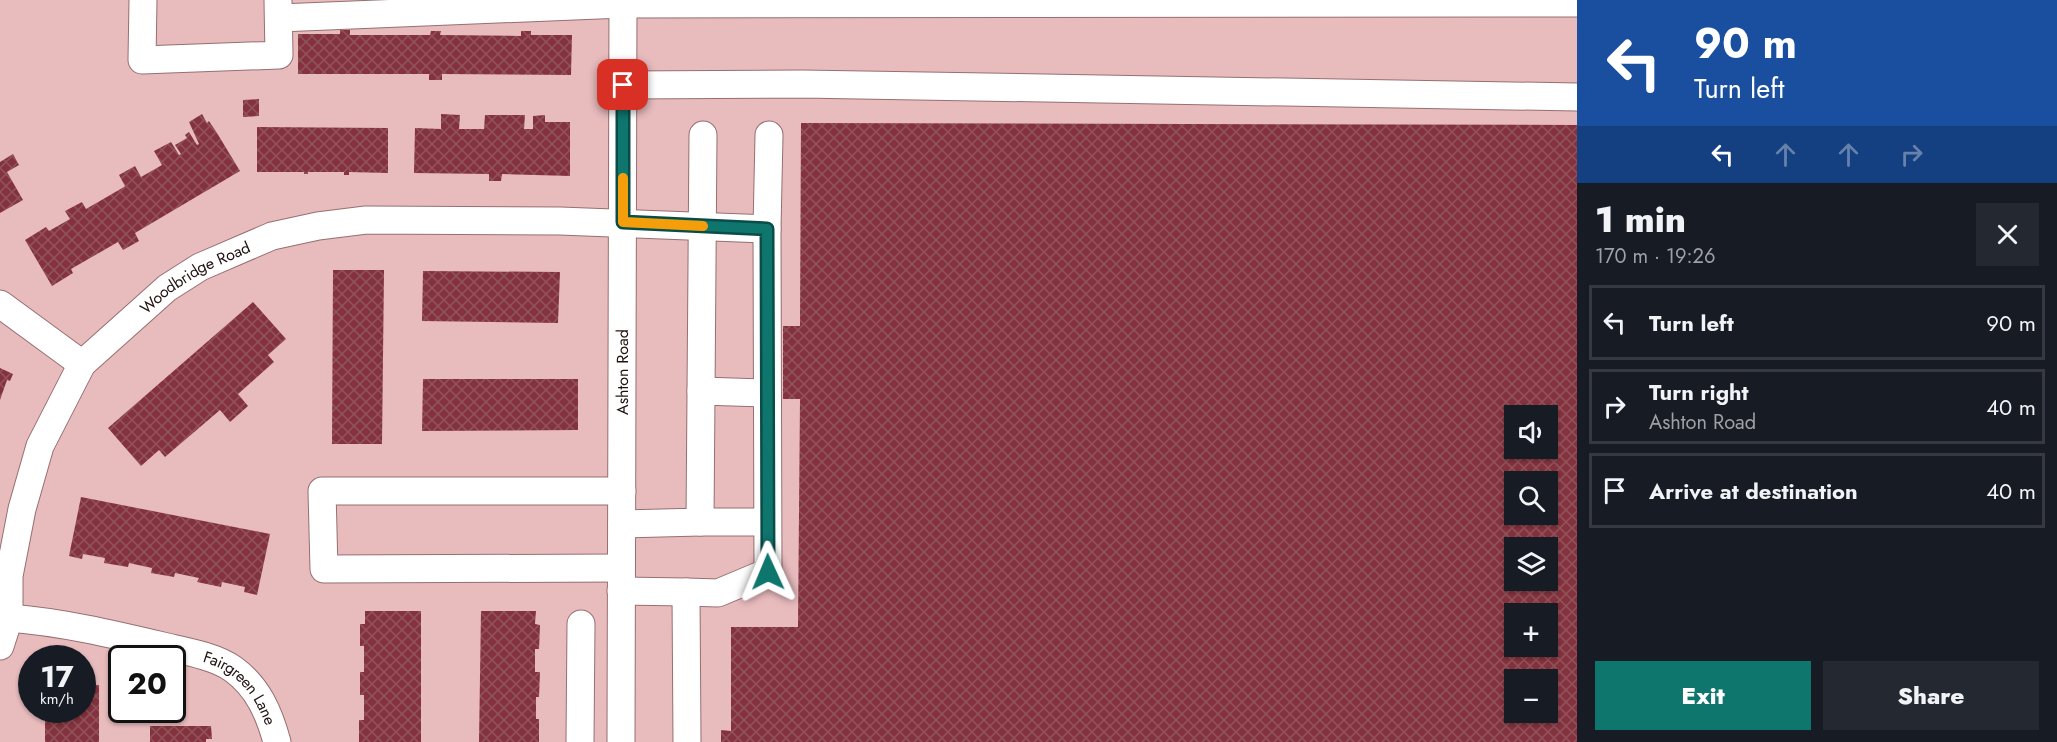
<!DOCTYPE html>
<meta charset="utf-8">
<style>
:root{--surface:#171b24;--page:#242831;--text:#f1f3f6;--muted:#9ea1a6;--line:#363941;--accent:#0f766e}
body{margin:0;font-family:Jost,sans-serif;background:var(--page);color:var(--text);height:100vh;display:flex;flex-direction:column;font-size:22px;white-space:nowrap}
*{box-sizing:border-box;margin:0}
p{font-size:20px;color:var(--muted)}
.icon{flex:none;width:33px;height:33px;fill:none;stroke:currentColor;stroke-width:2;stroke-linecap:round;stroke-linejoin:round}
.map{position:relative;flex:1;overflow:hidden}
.details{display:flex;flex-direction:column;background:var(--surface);width:480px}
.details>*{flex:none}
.hud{background:#1a4fa0;color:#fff;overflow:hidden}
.controls{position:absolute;left:1504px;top:405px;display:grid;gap:12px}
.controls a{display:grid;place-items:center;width:54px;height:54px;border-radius:0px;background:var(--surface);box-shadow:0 2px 4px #0004;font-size:30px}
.speed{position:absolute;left:18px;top:645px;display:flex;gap:12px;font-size:30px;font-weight:700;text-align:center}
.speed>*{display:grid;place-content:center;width:78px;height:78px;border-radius:50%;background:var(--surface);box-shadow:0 2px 4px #0004;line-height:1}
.speed small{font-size:15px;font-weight:400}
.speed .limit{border:3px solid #111;border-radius:9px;background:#fff;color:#111}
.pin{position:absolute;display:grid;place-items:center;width:51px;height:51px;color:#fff;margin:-26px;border-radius:12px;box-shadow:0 3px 9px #0006}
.me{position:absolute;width:66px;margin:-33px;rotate:359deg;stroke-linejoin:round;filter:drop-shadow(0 0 4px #0008)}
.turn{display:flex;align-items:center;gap:21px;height:126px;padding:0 18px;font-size:27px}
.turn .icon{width:78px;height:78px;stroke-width:2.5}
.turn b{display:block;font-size:42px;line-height:51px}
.lanes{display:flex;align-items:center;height:57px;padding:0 18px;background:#0003;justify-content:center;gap:30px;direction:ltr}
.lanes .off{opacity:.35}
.round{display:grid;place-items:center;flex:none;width:63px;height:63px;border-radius:0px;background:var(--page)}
.head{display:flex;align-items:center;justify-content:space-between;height:102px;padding:0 18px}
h1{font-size:36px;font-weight:800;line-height:45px}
.action{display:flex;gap:12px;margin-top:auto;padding:12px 18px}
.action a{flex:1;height:69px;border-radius:0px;background:var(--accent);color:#fff;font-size:24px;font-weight:800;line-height:69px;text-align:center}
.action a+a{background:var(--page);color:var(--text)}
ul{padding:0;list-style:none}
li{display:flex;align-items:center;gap:18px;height:75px;margin:0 12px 9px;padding:0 6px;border:3px solid var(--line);border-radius:0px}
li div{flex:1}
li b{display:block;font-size:22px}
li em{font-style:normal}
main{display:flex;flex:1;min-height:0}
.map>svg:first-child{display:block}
.building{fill:url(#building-cross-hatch);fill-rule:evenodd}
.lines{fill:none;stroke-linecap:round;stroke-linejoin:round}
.minor-casing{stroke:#976f71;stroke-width:29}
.minor{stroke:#fff;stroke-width:27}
.route-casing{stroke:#0a4d48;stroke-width:15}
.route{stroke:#0f766e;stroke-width:10}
.slow{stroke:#f59e0b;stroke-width:10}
.labels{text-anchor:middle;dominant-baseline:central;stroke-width:6;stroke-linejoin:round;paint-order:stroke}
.street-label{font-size:16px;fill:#211213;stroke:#f5c8ca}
</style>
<main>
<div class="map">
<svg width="1577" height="742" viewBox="0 0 1577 742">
<defs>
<pattern id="building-cross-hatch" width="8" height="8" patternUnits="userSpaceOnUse" patternTransform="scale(1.5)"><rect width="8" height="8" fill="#84333e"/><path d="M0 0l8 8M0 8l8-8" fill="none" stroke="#92545c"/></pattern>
</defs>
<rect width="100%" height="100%" fill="#e8bbbd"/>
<path class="building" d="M340,30H350V35H430L431,31H441L440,35L521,36V31H531V35H572L571,75L442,74V80H429V74H298V34H340Z
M259,99V116L243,117V100Z
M202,114L207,123L209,121L217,133L240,171L135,233L139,241L123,250L118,242L71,269L73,273L52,286L25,240L46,227L49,231L70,219L65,211L82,202L86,209L124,187L125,186L119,175L135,166L141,177L162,165L154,151L171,142L179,155L181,154L175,145L187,138L185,135L189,132L197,145L199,144L189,122Z
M441,114L460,115L459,129H484L485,115H525L524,129H533V116L545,115V122H570V176L502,174L501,181H489V174L414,173L415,128L441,129Z
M801,123L1577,125V742H721V730L731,731V627H798L800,399H783V326H800ZM1515,416H1548V448H1515ZM1515,482H1548V514H1515ZM1515,548H1548V580H1515ZM1515,614H1548V646H1515ZM1515,680H1548V712H1515Z
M257,127L388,128V173L349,172V175H344V172H308V174H304V172H257Z
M13,154L19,165L7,172L23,200L0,213V162Z
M333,270H384L382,444H332Z
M423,271L560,272L558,323L422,321Z
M253,302L286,339L268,355L274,362L238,394L248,406L230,422L220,410L165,457L159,450L141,466L108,428Z
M0,368L13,374L10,381L7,380L0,400Z
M423,379H578V430L422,431Z
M81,497L270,534L257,595L244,592L245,587L222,582L221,587L197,582L199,578L175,573L174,577L151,573L152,568L129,563L128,567L104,563L105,558L83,554L82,559L69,556Z
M365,611H421V742H359V720H364V695H360V672H364V646H360V624H365Z
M481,611H536L535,624L540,625L539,649H535V672H540L539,697H536V719H539V742H479Z
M82,685H99V742H45V710H82Z
M150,726H211L212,739H206V742H150Z"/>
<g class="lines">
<defs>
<g id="minor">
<path d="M143,0L142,60L279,55L278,1"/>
<path d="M279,18L623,4L1577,3"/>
<path d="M623,85L802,84L1577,97"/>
<path d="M0,304L82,364"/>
<path d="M701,391L767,393"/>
<path d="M700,522H767"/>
<path d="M622,524L700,522L703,135"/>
<path d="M621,568L324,569L322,491H622"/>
<path d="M621,591L686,592"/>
<path id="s1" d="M9,618C61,622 112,634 163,646C184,651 215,656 233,669C258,687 269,713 277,742"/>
<path id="s2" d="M0,646L9,618V576L22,509L40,446L82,364L167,288L200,267L272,236L318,226L366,220L560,221L767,229L769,135"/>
<path d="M580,742L581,624"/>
<path id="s3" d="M621,742L623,0"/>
<path d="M687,742L686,592L718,593L768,572L767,229"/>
</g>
</defs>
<use href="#minor" class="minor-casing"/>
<use href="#minor" class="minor"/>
</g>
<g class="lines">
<defs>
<path id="route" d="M623,85V222L767,229L768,572"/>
</defs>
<use href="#route" class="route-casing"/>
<use href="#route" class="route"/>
<path class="slow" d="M623,178V222L703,226"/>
</g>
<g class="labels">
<g class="street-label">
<text stroke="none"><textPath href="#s2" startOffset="441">Woodbridge Road</textPath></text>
<text stroke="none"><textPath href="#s3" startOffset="370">Ashton Road</textPath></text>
<text stroke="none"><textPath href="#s1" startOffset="249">Fairgreen Lane</textPath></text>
</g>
</g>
</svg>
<div class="controls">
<a><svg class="icon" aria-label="sound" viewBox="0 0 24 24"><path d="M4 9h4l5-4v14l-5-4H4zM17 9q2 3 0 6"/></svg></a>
<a><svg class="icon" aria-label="search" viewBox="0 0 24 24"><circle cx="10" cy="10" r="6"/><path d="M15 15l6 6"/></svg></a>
<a><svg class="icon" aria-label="layers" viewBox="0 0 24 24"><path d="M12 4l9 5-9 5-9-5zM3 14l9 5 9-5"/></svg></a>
<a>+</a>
<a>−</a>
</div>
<div class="speed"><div>17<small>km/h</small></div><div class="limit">20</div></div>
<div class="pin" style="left:623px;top:85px;background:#d93025"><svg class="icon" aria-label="arrive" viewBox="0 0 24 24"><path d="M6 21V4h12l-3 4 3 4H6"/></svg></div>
<svg class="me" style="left:768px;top:572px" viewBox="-20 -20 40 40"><path d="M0-17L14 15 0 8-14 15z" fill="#0f766e" stroke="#fff" stroke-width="4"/></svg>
</div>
<section class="details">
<div class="hud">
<div class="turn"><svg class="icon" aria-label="left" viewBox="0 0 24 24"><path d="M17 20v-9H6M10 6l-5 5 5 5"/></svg><div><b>90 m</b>Turn left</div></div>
<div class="lanes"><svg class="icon" aria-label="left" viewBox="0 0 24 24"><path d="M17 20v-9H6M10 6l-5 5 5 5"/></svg><svg class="icon off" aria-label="ahead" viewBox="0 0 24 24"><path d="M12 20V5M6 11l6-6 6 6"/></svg><svg class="icon off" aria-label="ahead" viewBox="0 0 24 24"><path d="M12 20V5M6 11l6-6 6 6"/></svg><svg class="icon off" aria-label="right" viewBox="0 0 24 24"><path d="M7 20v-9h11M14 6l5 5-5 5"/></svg></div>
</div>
<div class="head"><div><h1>1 min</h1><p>170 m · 19:26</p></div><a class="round"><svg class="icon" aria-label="close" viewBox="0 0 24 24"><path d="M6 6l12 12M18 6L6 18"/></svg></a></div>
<ul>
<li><svg class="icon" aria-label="left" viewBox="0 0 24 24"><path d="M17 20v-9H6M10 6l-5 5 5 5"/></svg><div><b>Turn left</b></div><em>90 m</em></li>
<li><svg class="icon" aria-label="right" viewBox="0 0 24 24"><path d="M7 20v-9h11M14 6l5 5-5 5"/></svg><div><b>Turn right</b><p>Ashton Road</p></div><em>40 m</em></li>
<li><svg class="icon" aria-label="arrive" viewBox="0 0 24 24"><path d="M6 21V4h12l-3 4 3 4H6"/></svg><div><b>Arrive at destination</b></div><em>40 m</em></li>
</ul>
<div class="action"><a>Exit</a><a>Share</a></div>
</section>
</main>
